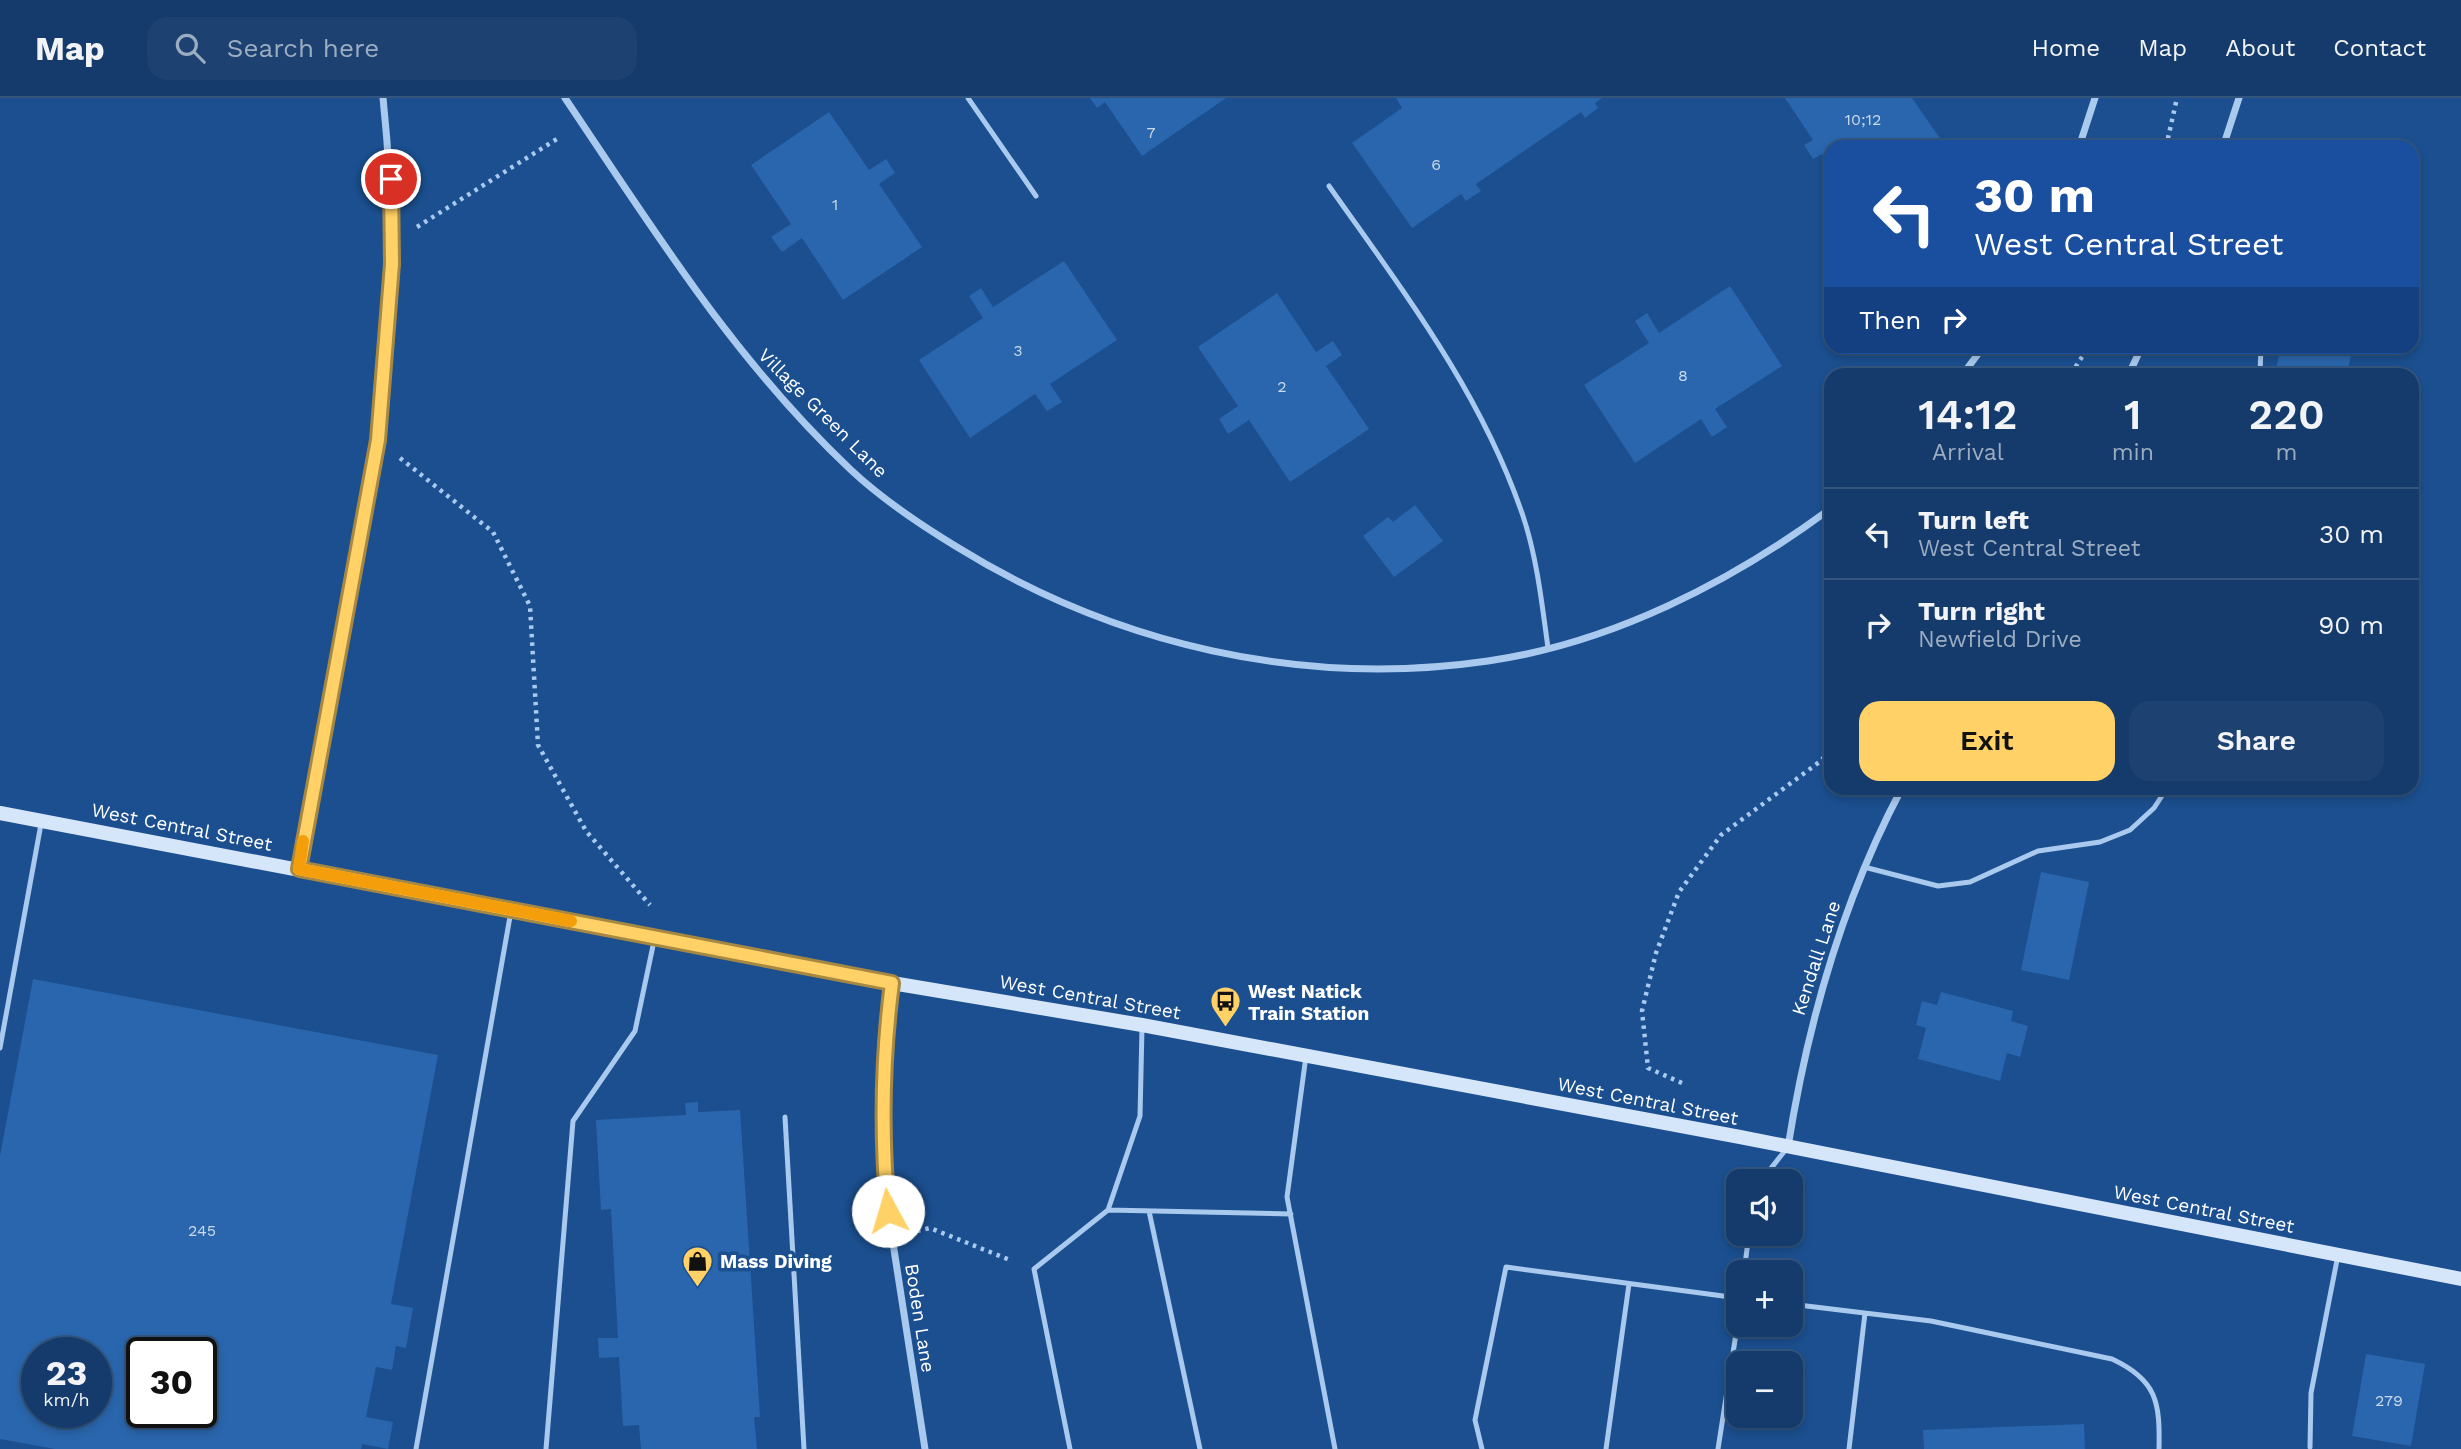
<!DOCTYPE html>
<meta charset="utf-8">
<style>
:root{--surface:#143b6b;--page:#1d4271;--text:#f1f3f6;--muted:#9dadc1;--line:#33557e;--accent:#ffd166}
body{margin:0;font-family:"Work Sans",sans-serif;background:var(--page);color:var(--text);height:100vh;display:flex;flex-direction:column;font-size:26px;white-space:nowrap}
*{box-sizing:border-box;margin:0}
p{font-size:23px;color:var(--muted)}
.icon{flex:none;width:38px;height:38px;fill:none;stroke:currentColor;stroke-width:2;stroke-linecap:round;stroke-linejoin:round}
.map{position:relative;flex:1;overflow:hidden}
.side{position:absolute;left:1824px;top:270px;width:595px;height:427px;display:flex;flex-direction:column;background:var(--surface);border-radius:21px;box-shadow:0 4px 10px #0003,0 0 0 2px var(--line)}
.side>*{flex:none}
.banner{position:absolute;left:1824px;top:42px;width:595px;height:214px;border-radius:21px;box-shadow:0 4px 10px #0003,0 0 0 2px var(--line);background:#1a4fa0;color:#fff;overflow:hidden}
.buttons{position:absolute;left:1726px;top:1071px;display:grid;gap:14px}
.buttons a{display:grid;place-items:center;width:77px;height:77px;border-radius:14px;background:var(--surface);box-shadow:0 4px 10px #0003,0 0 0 2px var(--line);font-size:35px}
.speed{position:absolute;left:21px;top:1239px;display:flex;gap:14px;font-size:35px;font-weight:700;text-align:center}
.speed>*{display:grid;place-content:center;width:91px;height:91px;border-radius:50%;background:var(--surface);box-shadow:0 4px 10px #0003,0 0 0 2px var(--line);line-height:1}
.speed small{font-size:18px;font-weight:400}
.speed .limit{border:4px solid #111;border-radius:10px;background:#fff;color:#111}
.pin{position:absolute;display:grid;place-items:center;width:60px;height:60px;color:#fff;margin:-30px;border:4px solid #fff;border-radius:50%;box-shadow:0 2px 7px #0007}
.me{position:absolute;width:77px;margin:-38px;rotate:354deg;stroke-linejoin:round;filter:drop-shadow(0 0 5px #0008)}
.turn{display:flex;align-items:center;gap:24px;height:147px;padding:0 35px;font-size:32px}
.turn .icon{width:91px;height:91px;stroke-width:2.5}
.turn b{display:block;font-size:49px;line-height:60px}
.then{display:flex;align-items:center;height:66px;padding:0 35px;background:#0003;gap:14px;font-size:26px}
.eta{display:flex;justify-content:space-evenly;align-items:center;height:119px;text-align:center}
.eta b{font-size:42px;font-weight:600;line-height:49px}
.button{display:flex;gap:14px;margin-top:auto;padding:14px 35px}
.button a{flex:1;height:80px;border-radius:21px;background:var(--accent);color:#111;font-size:28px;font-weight:600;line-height:80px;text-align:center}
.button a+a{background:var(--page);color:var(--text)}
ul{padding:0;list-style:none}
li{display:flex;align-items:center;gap:21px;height:91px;padding:0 35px;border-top:2px solid var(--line)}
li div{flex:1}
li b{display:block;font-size:26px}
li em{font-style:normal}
header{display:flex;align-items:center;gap:42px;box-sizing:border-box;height:98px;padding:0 35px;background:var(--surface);border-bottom:2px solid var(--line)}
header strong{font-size:33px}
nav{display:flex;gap:38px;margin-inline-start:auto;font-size:24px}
.search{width:490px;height:63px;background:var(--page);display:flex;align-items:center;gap:18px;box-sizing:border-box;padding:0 24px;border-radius:21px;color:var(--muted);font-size:26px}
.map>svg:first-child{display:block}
.building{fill:#2a66ad;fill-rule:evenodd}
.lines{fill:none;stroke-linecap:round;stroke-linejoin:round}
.path{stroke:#a9c9ee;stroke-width:4.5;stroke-dasharray:3.5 5;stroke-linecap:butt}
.lane{stroke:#a9c9ee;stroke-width:5}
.street{stroke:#a9c9ee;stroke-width:7}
.secondary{stroke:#d6e6fa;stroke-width:14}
.route-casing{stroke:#a68842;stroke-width:18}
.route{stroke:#ffd166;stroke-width:12}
.slow{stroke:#f59e0b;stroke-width:12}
.labels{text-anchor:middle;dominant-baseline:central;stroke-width:7;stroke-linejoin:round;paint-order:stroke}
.number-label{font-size:16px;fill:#cad9ea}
.street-label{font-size:19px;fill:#fff;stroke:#1b4f8f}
.poi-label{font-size:19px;font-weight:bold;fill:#fff;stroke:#1b4f8f;text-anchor:start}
</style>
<header>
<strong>Map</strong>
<div class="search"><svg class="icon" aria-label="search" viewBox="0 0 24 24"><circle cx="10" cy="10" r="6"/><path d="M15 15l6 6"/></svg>Search here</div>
<nav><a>Home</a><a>Map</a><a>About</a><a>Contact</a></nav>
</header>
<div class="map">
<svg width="2461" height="1351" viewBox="0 0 2461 1351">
<rect width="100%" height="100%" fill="#1b4f8f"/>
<path class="building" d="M1090,0H1226L1142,58L1105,4L1097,10Z
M1396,0H1602L1595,5L1598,10L1585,20L1581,14L1476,86L1481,93L1466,103L1461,96L1412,130L1352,45L1402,10Z
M1785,0H1912L1946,49H1830V68L1822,56L1813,61L1804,47L1813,42Z
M829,14L869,72L886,61L895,75L879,86L922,149L843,202L802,140L782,154L771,139L791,126L751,67Z
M1064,163L1117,242L1050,286L1062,304L1047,313L1035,296L970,340L919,262L983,220L969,198L981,190L993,209Z
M1730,188L1782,268L1715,311L1727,329L1712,339L1701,321L1635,365L1584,287L1649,245L1635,223L1647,215L1659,235Z
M1277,195L1316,254L1333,243L1342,257L1326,268L1369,331L1290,384L1249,322L1228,336L1219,321L1238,308L1198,249Z
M2281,248H2353L2347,276H2275Z
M1415,407L1443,443L1394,479L1363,438L1388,419L1393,424Z
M2041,774L2089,784L2069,882L2021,872Z
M33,881L438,957L391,1206L413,1210L406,1250L396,1248L392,1272L376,1269L366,1319L393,1324L388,1351L362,1346L361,1351H55L0,1341V1058ZM37,1255H96V1314H37ZM142,1255H201V1314H142Z
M1941,894L2013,913L2011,923L2028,928L2020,959L2007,955L2000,983L1918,961L1926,930L1916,927L1922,903L1937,907Z
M698,1004V1014L740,1012L760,1319H754L757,1351H641L639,1327L623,1328L619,1259L599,1260L598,1240H618L611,1111L601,1112L596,1022L686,1017L685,1005Z
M2366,1256L2425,1266L2411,1348L2352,1338Z
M2084,1326L2085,1351H1924L1923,1332Z"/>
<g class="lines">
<path class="path" d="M2166,49L2177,0
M417,129L560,39
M2071,276L2089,248
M400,360L493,434L530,508L538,647L586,733L650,807
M1682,985L1648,970L1642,913L1656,855L1679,794L1721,737L1822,662L1830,650
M917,1133L930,1130L1010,1162"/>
<path class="lane" d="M968,0L1036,98
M1329,88C1403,193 1481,294 1523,418C1537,460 1542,506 1548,550
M2260,276L2261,248
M1864,769L1938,788L1970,784L2038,753L2100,744L2130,732L2154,710L2167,690
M0,950L41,726
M1306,958L1287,1099L1335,1351
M785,1019L804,1351
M1761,1083L1787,1050
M1108,1112L1291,1116
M1149,1113L1200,1351
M1744,1174L1749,1136
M1790,1206L1931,1223L2112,1261C2157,1282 2160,1304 2159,1351
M2310,1349L2311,1295L2338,1157
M416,1351L511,813
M546,1351L573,1023L635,933L654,843
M1070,1351L1034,1171L1108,1112L1140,1018L1142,930
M1482,1351L1475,1322L1506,1169L1738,1200
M1606,1351L1629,1186
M1718,1351L1738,1223
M1849,1351L1865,1215"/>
<path class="street" d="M565,0C653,131 735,263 851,372C883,402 919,426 957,449C1115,547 1303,590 1488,563C1612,545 1731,484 1830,411
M2079,49L2095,0
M2223,49L2239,0
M1963,276L1984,248
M2129,276L2142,248
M299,771C324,628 356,486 377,343C395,230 395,114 383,0
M892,885L885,941L881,1045L888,1113L925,1351
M1788,1049C1808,923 1842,803 1902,690"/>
<path class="secondary" d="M0,715L892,885L1142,927L1740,1039L2461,1181"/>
</g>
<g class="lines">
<defs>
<path id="route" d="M391,81L392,166L378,342L299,771L892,885C882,962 881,1036 888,1113"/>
</defs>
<use href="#route" class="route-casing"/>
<use href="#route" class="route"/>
<path class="slow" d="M303,743L299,771L571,823"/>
</g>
<defs>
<symbol id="bus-pin" viewBox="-11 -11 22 30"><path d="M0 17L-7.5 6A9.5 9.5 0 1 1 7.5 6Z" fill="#ffd166" stroke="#1b4f8f"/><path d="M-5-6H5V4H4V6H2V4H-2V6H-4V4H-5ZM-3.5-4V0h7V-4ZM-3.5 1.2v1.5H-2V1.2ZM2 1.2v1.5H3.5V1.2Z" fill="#111"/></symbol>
<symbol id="shop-pin" viewBox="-11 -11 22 30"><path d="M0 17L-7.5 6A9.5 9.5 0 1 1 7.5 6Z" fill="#ffd166" stroke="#1b4f8f"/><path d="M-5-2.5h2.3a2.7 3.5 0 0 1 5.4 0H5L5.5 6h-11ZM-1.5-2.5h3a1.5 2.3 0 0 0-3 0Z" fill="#111"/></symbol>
</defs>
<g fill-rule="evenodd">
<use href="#bus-pin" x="1208" y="886" width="35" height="47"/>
<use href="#shop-pin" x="680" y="1146" width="35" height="47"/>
</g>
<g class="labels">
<g class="number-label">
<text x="1863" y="21">10;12</text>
<text x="1151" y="34">7</text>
<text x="1436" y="66">6</text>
<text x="835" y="106">1</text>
<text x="1018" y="252">3</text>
<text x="1683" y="277">8</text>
<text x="1282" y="288">2</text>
<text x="202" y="1132">245</text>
<text x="2389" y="1302">279</text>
</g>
<g class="street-label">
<text transform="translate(823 315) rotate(45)">Village Green Lane</text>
<text transform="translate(182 729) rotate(11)">West Central Street</text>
<text transform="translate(1816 860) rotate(-72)">Kendall Lane</text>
<text transform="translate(1090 899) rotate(10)">West Central Street</text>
<text transform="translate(1648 1003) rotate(11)">West Central Street</text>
<text transform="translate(2204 1111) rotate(11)">West Central Street</text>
<text transform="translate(920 1220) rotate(81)">Boden Lane</text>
</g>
<g class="poi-label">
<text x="1248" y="893">West Natick<tspan x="1248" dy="22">Train Station</tspan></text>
<text x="720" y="1163">Mass Diving</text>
</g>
</g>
</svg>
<div class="buttons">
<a><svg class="icon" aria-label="sound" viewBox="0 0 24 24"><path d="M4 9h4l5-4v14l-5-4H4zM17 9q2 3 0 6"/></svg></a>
<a>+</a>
<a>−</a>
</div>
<div class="speed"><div>23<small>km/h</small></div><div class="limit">30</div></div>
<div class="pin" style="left:391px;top:81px;background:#d93025"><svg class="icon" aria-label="arrive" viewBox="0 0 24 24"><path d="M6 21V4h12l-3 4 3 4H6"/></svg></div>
<svg class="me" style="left:888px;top:1113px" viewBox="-20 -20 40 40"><circle r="19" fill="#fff"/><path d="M0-13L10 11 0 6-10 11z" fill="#ffd166"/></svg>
<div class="banner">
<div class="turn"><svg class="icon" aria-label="left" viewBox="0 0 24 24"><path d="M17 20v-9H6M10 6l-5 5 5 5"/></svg><div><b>30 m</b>West Central Street</div></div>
<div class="then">Then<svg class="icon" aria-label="right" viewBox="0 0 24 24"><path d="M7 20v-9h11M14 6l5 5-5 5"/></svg></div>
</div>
<section class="side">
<div class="eta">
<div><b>14:12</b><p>Arrival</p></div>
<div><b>1</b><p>min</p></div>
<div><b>220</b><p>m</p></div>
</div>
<ul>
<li><svg class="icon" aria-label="left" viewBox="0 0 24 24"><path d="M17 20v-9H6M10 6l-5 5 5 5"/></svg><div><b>Turn left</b><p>West Central Street</p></div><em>30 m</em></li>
<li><svg class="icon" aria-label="right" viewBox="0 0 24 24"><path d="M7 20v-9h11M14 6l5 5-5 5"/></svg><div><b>Turn right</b><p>Newfield Drive</p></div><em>90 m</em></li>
</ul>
<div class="button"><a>Exit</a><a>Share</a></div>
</section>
</div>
